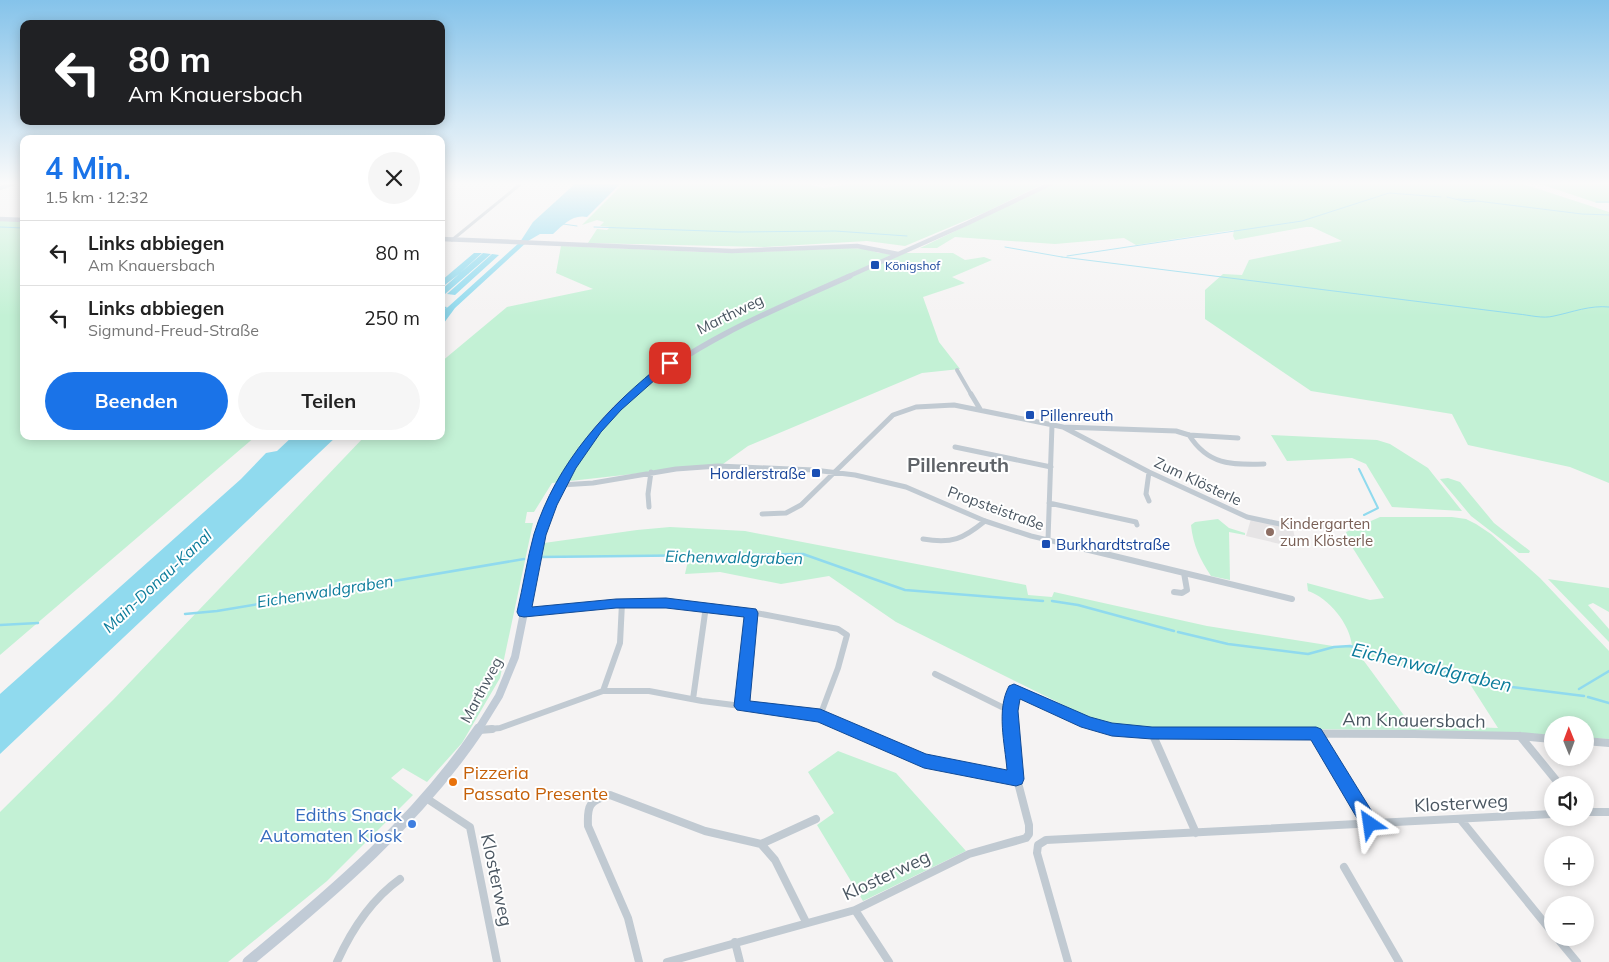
<!DOCTYPE html>
<html lang="de">
<meta charset="utf-8">
<style>
:root{--surface:#fff;--page:#f6f6f6;--text:#222;--muted:#767676;--line:#e0e0e0;--accent:#1a73e8}
body{margin:0;font-family:Mulish,sans-serif;background:var(--page);color:var(--text);height:100vh;display:flex;flex-direction:column;font-size:19px;white-space:nowrap}
*{box-sizing:border-box;margin:0}
p{font-size:16px;color:var(--muted)}
.icon{flex:none;width:28px;height:28px;fill:none;stroke:currentColor;stroke-width:2;stroke-linecap:round;stroke-linejoin:round}
.map{position:relative;flex:1;overflow:hidden}
.drawer{position:absolute;left:20px;top:135px;width:425px;height:305px;display:flex;flex-direction:column;background:var(--surface);border-radius:10px;box-shadow:0 2px 12px #0003}
.drawer>*{flex:none}
.banner{position:absolute;left:20px;top:20px;width:425px;height:105px;border-radius:10px;box-shadow:0 2px 12px #0003;background:#202124;color:#fff;overflow:hidden}
.needle{width:32px;rotate:359deg}
.fabs{position:absolute;left:1544px;top:716px;display:grid;gap:10px}
.fabs a{display:grid;place-items:center;width:50px;height:50px;border-radius:50%;background:var(--surface);box-shadow:0 2px 12px #0003;font-size:25px}
.pin{position:absolute;display:grid;place-items:center;width:42px;height:42px;color:#fff;margin:-21px;border-radius:10px;box-shadow:0 2px 8px #0006}
.me{position:absolute;width:55px;margin:-28px;rotate:328deg;stroke-linejoin:round;filter:drop-shadow(0 0 4px #0008)}
.turn{display:flex;align-items:center;gap:18px;height:105px;padding:0 25px;font-size:22px}
.turn .icon{width:65px;height:65px;stroke-width:2.5}
.turn b{display:block;font-size:35px;line-height:42px}
.round{display:grid;place-items:center;flex:none;width:52px;height:52px;border-radius:26px;background:var(--page)}
.headline{display:flex;align-items:center;justify-content:space-between;height:85px;padding:0 25px}
h1{font-size:30px;font-weight:700;line-height:38px;color:var(--accent)}
.action{display:flex;gap:10px;margin-top:auto;padding:10px 25px}
.action a{flex:1;height:58px;border-radius:30px;background:var(--accent);color:#fff;font-size:20px;font-weight:700;line-height:58px;text-align:center}
.action a+a{background:var(--page);color:var(--text)}
ul{padding:0;list-style:none}
li{display:flex;align-items:center;gap:15px;height:65px;padding:0 25px;border-top:1px solid var(--line)}
li div{flex:1}
li b{display:block;font-size:19px}
li em{font-style:normal}
.map>svg:first-child{display:block}
.education{fill:#e6e4e5}
.green{fill:#c3f1d5;fill-rule:evenodd}
.water{fill:#90daee}
.lines{fill:none;stroke-linecap:round;stroke-linejoin:round}
.stream-far2{stroke:#90daee;stroke-width:1}
.stream-far1{stroke:#90daee;stroke-width:2}
.stream{stroke:#90daee;stroke-width:2.5}
.minor-far4{stroke:#c1cad2;stroke-width:3}
.minor-far3{stroke:#c1cad2;stroke-width:4}
.minor-far2{stroke:#c1cad2;stroke-width:5}
.minor-far1{stroke:#c1cad2;stroke-width:6}
.minor{stroke:#c1cad2;stroke-width:8}
.tertiary{stroke:#c1cad2;stroke-width:4}
.secondary-far4{stroke:#c1cbd6;stroke-width:4.5}
.secondary-far3{stroke:#c1cbd6;stroke-width:5.5}
.secondary-far2{stroke:#c1cbd6;stroke-width:7}
.secondary-far1{stroke:#c1cbd6;stroke-width:8}
.secondary{stroke:#c1cbd6;stroke-width:11}
.route{fill:#1a73e8;stroke:#114b97}
.transit-dot{fill:#1a4fb4;stroke:#fff;stroke-width:2}
.education-dot{fill:#8d6e63;stroke:#fff;stroke-width:2}
.food-dot{fill:#e8710a;stroke:#fff;stroke-width:2}
.shop-dot{fill:#3f7fe0;stroke:#fff;stroke-width:2}
.labels{text-anchor:middle;dominant-baseline:central;stroke-width:4;stroke-linejoin:round;paint-order:stroke}
.far-transit-label{font-size:12px;fill:#164399;stroke:#fff;text-anchor:start}
.street-label{font-size:15px;fill:#4a5661;stroke:#fff}
.transit-label{font-size:15px;fill:#164399;stroke:#fff;text-anchor:start}
.education-label{font-size:15px;fill:#785e54;stroke:#fff;text-anchor:start}
.water-label{font-size:16px;font-style:italic;fill:#0c7c9b;stroke:#fff}
.near-street-label{font-size:18px;fill:#4a5661;stroke:#fff}
.near-food-label{font-size:18px;fill:#c56008;stroke:#fff;text-anchor:start}
.near-shop-label{font-size:18px;fill:#366cbe;stroke:#fff;text-anchor:end}
.near-water-label{font-size:19px;font-style:italic;fill:#0c7c9b;stroke:#fff}
.district-label{font-size:20px;font-weight:bold;fill:#5f6368;stroke:#fff}
</style>
<div class="map">
<svg width="1609" height="962" viewBox="0 0 1609 962">
<rect width="100%" height="100%" fill="#f5f3f3"/>
<path class="education" d="M1251,519L1293,529L1297,548L1246,536Z"/>
<path class="green" d="M625,182H708L709,183L800,182L824,188L861,182H1047L986,212L905,246L867,241L765,247L588,243L597,229L607,230L610,227L600,226L604,222L597,220L582,225Z
M1057,182H1517L1609,212V483L1570,467L1468,445L1452,414L1311,391L1205,319V290L1223,274L1242,275L1249,260L1342,241L1312,227H1306L1235,240L1233,236L1234,230L1136,245L1124,238L1055,244L955,237L937,248H920Z
M1534,182H1609V203H1597Z
M0,220L24,221V436H256L0,655Z
M561,246L729,253L849,248L866,249L879,253H953L965,260L984,257L992,260L952,277L965,283L923,297L939,342L960,369L922,373L748,446L723,464L552,483L534,512H527L525,523H533L500,678L462,743L427,782L403,768L391,778L413,795L327,881L228,962H0V812L113,700L365,436H441V362L507,307L593,289L556,273Z
M1271,435L1377,440L1390,444L1428,468L1462,511L1392,507L1366,464L1352,458L1287,461Z
M1448,478L1460,482L1494,523L1530,551L1529,553H1519L1471,516L1440,479Z
M1380,517H1452L1466,519L1476,524L1491,534L1540,578L1609,651V739L1585,738V725H1552V735L1415,730L1110,728L896,622L829,576L781,584L720,572L685,574L689,556L543,557L544,543L637,530L670,527L745,531L1026,585L1028,595L1052,597L1054,592L1207,626L1333,646H1352C1350,624 1329,598 1308,591L1307,583L1370,600L1384,598L1349,542L1346,532ZM1361,657L1468,681L1498,728L1411,725Z
M1218,519L1229,528L1245,533V535L1229,532L1230,580L1211,576C1200,559 1193,545 1191,525L1195,522Z
M1548,579L1609,588V612L1593,603L1588,605L1609,629V642Z
M838,751L896,773L966,851L863,901L817,825L834,813L808,772Z"/>
<path class="water" d="M577,182H622L587,217C573,214 564,224 553,234H540L528,241L455,308L441,327V306L447,307L445,309L448,307L520,242L533,222Z
M474,253H482L460,273L483,253L491,254L445,294H441V290L459,274L441,288V281Z
M492,254L499,255L455,295L447,294Z
M293,436H337L0,754V694L241,479L266,453L277,451Z"/>
<g class="lines">
<path class="stream-far2" d="M1447,197L1467,202L1477,201L1582,214L1609,215
M1458,199L1475,200
M1596,202H1609
M563,224L577,226
M0,227L24,228
M594,227L738,232L835,231L907,236
M1005,247L1062,257
M1067,256L1302,221L1389,193L1441,197
M1062,257L1518,314C1529,315 1543,319 1554,316C1573,312 1590,305 1609,307"/>
<path class="stream-far1" d="M1359,469L1378,508L1364,515"/>
<path class="stream" d="M540,557L803,554L905,590L1043,601
M1052,601L1078,605L1174,631
M185,614L217,611L524,559
M0,625L38,623
M1178,632L1228,644L1308,654L1334,647L1350,646L1496,685L1584,696
M1579,689L1609,671
M1588,697L1609,703"/>
<path class="minor-far4" d="M452,240L523,182"/>
<path class="minor-far3" d="M957,370L972,396"/>
<path class="minor-far2" d="M971,394L980,409
M1063,427L1176,431L1189,435L1238,438
M1189,435C1208,465 1231,465 1264,464
M955,447L1051,467
M1149,472L1146,494L1149,501
M561,485L593,483L676,469L718,466L814,470L855,475L906,487L985,521L1031,536L1065,544
M1049,503L1136,522L1137,525
M649,507L648,494L651,472
M762,514L786,513L801,505L893,415L916,407L954,405L1063,427L1149,472L1247,517L1294,527L1331,526
M923,539C952,544 963,539 985,521
M1048,540L1052,425"/>
<path class="minor-far1" d="M1060,543L1292,599
M1174,592L1182,593L1187,590L1184,573
M524,613C578,607 633,600 688,604C738,608 788,619 838,629L847,635L838,668L820,716
M935,674L1010,711
M603,691L620,643L622,603
M693,699L706,606
M742,706L751,613
M479,730L500,728L603,691H649L702,701L820,716L852,730
M1011,730L1014,690L1087,723L1121,730"/>
<path class="minor" d="M849,729L924,761L1016,779
M1110,729L1152,733L1414,734L1520,736L1552,739
M479,730L492,729
M1152,733L1196,833
M1315,734L1370,824
M1520,736L1560,785
M1585,741L1609,743
M426,798L470,827L497,962
M1585,812H1609
M1461,820L1552,932
M761,844L816,819
M1344,867L1399,962
M855,910L889,962
M1557,938L1577,962
M735,942L740,962
M337,962C351,931 372,899 400,879
M639,962L628,918L588,826C587,805 589,801 610,795L705,831L761,844L775,860L806,922
M667,962L855,910L969,854L1026,838L1029,834V825L1016,775L1011,729
M1068,962L1037,853L1038,845L1046,840L1552,814"/>
<path class="tertiary" d="M0,188L18,182"/>
<path class="secondary-far4" d="M0,219L24,220
M441,239L732,251L857,246L898,254
M847,277L968,223L1054,182"/>
<path class="secondary-far3" d="M631,396C696,341 773,310 850,276"/>
<path class="secondary-far2" d="M538,544C555,487 586,433 632,394"/>
<path class="secondary-far1" d="M478,730L499,696L515,657L538,543"/>
<path class="secondary" d="M248,962C332,893 418,820 479,729"/>
</g>
<linearGradient id="sky" x2="0" y2="1"><stop stop-color="#85c3ea"/><stop offset="0.58" stop-color="#fafafa"/><stop offset="1" stop-color="#fafafa" stop-opacity="0"/></linearGradient>
<rect width="1609" height="316" fill="url(#sky)"/>
<path class="route" d="M666,361H673L674,363L621,410L601,432L576,468L557,505L546,535L532,607L616,599L666,598L756,609L758,613L750,701L820,709L926,754L1007,770C1005,744 996,710 1009,686L1014,684L1090,717L1112,723L1152,727H1316L1321,729L1376,818L1379,824L1376,830L1370,832L1364,830L1311,740L1152,739L1112,736L1081,727L1020,699L1018,711L1024,779L1022,784L1016,786L924,768L818,722L737,710L734,706L744,617L666,608H616L524,617L519,616L517,612C523,587 527,559 534,534C556,463 608,406 666,361Z"/>
<g class="transit-dot">
<rect x="870" y="260" width="10" height="10" rx="2.5"/>
<rect x="1025" y="410" width="10" height="10" rx="2.5"/>
<rect x="811" y="468" width="10" height="10" rx="2.5"/>
<rect x="1041" y="539" width="10" height="10" rx="2.5"/>
</g>
<circle class="education-dot" cx="1270" cy="532" r="5"/>
<circle class="food-dot" cx="453" cy="782" r="5"/>
<circle class="shop-dot" cx="412" cy="824" r="5"/>
<g class="labels">
<g class="far-transit-label">
<text x="885" y="265">Königshof</text>
</g>
<g class="street-label">
<text transform="translate(730 314) rotate(-26)">Marthweg</text>
<text transform="translate(1198 481) rotate(25)">Zum Klösterle</text>
<text transform="translate(996 508) rotate(20)">Propsteistraße</text>
<text transform="translate(481 690) rotate(-62)">Marthweg</text>
</g>
<g class="transit-label">
<text x="1040" y="415">Pillenreuth</text>
<text x="806" y="473" text-anchor="end">Hordlerstraße</text>
<text x="1056" y="544">Burkhardtstraße</text>
</g>
<g class="education-label">
<text x="1280" y="523">Kindergarten<tspan x="1280" dy="17">zum Klösterle</tspan></text>
</g>
<g class="water-label">
<text transform="translate(734 557) rotate(1)">Eichenwaldgraben</text>
<text transform="translate(157 581) rotate(-43)">Main-Donau-Kanal</text>
<text transform="translate(325 591) rotate(-9)">Eichenwaldgraben</text>
</g>
<g class="near-street-label">
<text transform="translate(1414 720) rotate(1)">Am Knauersbach</text>
<text transform="translate(1461 803) rotate(-3)">Klosterweg</text>
<text transform="translate(886 875) rotate(-25)">Klosterweg</text>
<text transform="translate(497 880) rotate(78)">Klosterweg</text>
</g>
<g class="near-food-label">
<text x="463" y="772">Pizzeria<tspan x="463" dy="21">Passato Presente</tspan></text>
</g>
<g class="near-shop-label">
<text x="402" y="814">Ediths Snack<tspan x="402" dy="21">Automaten Kiosk</tspan></text>
</g>
<g class="near-water-label">
<text transform="translate(1432 667) rotate(13)">Eichenwaldgraben</text>
</g>
<g class="district-label">
<text x="958" y="464">Pillenreuth</text>
</g>
</g>
</svg>
<div class="fabs">
<a><svg class="needle" viewBox="-14 -14 28 28"><path d="M0-13l5 13h-10z" fill="#e53935"/><path d="M0 13l5-13h-10z" fill="#767676"/></svg></a>
<a><svg class="icon" aria-label="sound" viewBox="0 0 24 24"><path d="M4 9h4l5-4v14l-5-4H4zM17 9q2 3 0 6"/></svg></a>
<a>+</a>
<a>−</a>
</div>
<div class="pin" style="left:670px;top:363px;background:#d93025"><svg class="icon" aria-label="arrive" viewBox="0 0 24 24"><path d="M6 21V4h12l-3 4 3 4H6"/></svg></div>
<svg class="me" style="left:1370px;top:824px" viewBox="-20 -20 40 40"><path d="M0-17L14 15 0 8-14 15z" fill="#1a73e8" stroke="#fff" stroke-width="4"/></svg>
<div class="banner">
<div class="turn"><svg class="icon" aria-label="left" viewBox="0 0 24 24"><path d="M17 20v-9H6M10 6l-5 5 5 5"/></svg><div><b>80 m</b>Am Knauersbach</div></div>
</div>
<section class="drawer">
<div class="headline"><div><h1>4 Min.</h1><p>1.5 km · 12:32</p></div><a class="round"><svg class="icon" aria-label="close" viewBox="0 0 24 24"><path d="M6 6l12 12M18 6L6 18"/></svg></a></div>
<ul>
<li><svg class="icon" aria-label="left" viewBox="0 0 24 24"><path d="M17 20v-9H6M10 6l-5 5 5 5"/></svg><div><b>Links abbiegen</b><p>Am Knauersbach</p></div><em>80 m</em></li>
<li><svg class="icon" aria-label="left" viewBox="0 0 24 24"><path d="M17 20v-9H6M10 6l-5 5 5 5"/></svg><div><b>Links abbiegen</b><p>Sigmund-Freud-Straße</p></div><em>250 m</em></li>
</ul>
<div class="action"><a>Beenden</a><a>Teilen</a></div>
</section>
</div>
